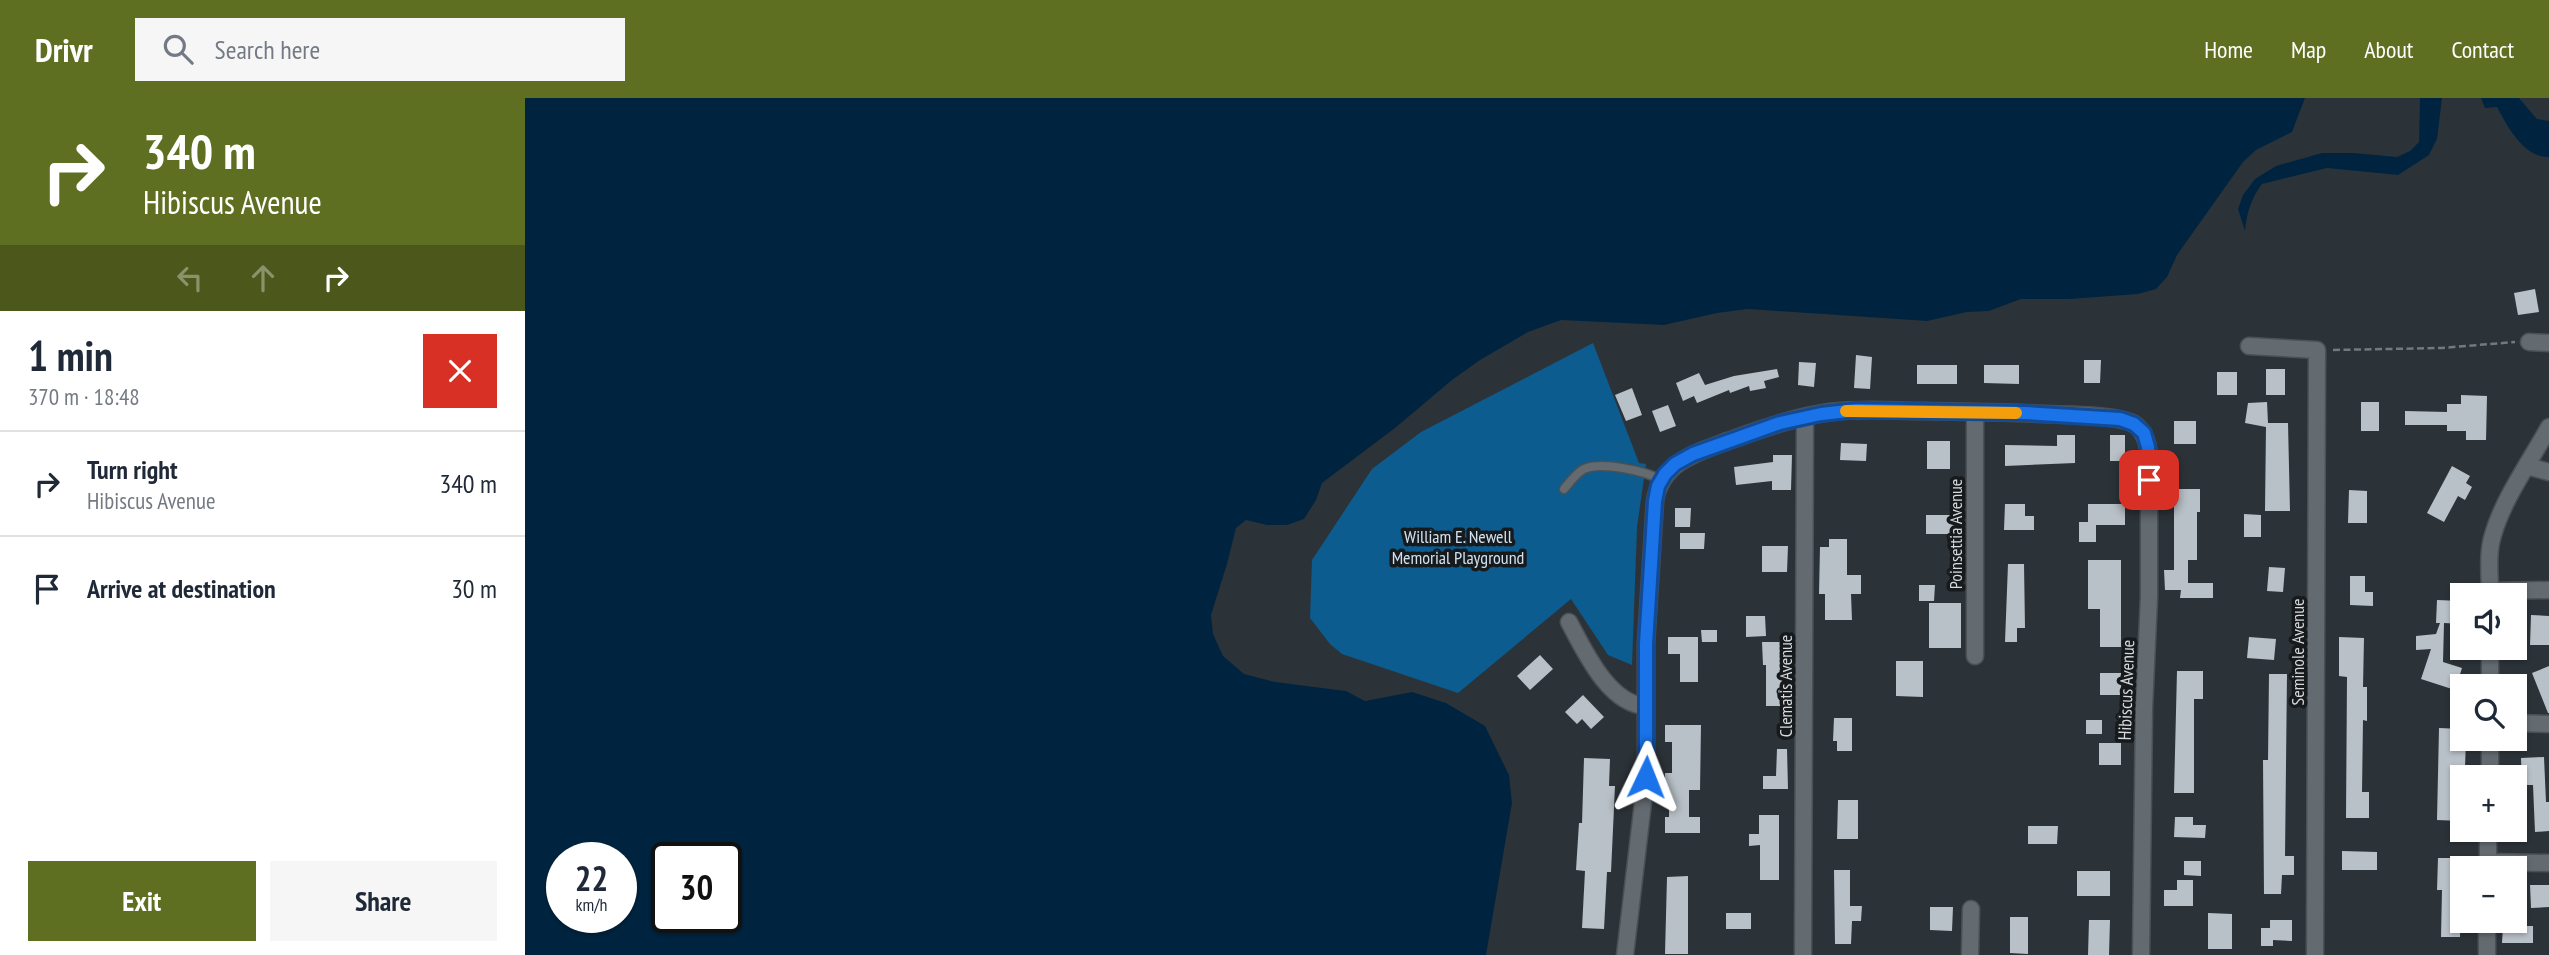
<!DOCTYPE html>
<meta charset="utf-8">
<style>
:root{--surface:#fff;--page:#f6f6f7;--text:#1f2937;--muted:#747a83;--line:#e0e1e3;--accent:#5f6f22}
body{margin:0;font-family:"PT Sans Narrow",sans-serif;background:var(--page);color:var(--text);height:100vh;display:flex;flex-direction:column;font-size:26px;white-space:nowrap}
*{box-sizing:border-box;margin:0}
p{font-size:23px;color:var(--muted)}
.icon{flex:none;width:38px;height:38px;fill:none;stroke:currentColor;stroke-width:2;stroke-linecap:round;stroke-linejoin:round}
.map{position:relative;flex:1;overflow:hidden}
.details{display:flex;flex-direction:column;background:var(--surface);width:525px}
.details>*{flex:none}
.guide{background:#5f6f22;color:#fff;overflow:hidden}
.tools{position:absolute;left:1925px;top:485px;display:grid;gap:14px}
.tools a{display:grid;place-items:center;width:77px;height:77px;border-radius:0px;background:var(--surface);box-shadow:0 2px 5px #0004;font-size:35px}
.speed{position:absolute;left:21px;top:744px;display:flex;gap:14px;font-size:35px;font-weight:700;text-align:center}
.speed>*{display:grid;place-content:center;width:91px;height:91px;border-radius:50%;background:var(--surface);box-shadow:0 2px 5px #0004;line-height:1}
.speed small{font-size:18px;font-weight:400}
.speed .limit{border:4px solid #111;border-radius:10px;background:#fff;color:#111}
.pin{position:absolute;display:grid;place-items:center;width:60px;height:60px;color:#fff;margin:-30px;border-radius:14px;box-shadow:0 4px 10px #0006}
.me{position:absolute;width:77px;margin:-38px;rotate:2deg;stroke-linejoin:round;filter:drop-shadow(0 0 5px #0008)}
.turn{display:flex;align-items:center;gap:24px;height:147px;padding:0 28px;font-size:32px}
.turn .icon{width:91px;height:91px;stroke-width:2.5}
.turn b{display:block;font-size:49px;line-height:60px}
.lanes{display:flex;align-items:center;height:66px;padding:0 28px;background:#0003;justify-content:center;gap:35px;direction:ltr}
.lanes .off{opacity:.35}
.round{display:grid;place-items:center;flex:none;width:74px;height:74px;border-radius:0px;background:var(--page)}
.overview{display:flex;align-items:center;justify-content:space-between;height:119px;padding:0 28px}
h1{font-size:42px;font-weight:600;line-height:52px}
.action{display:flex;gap:14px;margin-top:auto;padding:14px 28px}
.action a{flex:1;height:80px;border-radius:0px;background:var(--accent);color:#fff;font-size:28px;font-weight:600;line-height:80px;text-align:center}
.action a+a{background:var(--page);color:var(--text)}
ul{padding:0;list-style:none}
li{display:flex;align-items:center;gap:21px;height:105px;padding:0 28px;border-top:2px solid var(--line)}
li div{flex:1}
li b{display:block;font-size:26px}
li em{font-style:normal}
header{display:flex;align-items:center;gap:42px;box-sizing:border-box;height:98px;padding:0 35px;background:var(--accent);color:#fff}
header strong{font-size:33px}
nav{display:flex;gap:38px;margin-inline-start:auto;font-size:24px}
.search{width:490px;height:63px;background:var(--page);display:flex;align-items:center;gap:18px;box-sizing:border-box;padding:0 24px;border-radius:0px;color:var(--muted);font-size:26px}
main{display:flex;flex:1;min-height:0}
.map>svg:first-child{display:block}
.green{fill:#0c5c90}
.water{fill:#002440;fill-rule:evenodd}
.building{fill:#b9c1c8}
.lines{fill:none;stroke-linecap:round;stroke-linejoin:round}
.service-casing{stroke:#4b5054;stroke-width:11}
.minor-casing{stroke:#4b5054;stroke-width:19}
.path{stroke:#73797d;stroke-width:2.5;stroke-dasharray:7 3.5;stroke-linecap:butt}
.service{stroke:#636a70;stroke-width:8}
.minor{stroke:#636a70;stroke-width:16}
.route-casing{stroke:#114b97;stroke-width:18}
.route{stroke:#1a73e8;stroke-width:12}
.slow{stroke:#f59e0b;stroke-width:12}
.labels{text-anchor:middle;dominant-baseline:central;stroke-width:7;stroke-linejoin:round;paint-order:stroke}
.street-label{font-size:18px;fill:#d6dadd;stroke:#171a1c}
.park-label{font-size:18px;fill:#d0e1f1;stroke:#171a1c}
</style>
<header>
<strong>Drivr</strong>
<div class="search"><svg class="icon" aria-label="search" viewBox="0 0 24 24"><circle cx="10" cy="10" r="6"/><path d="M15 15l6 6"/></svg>Search here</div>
<nav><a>Home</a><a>Map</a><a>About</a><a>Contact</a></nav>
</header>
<main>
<section class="details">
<div class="guide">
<div class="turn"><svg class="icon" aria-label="right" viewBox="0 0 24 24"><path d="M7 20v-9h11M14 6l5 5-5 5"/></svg><div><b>340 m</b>Hibiscus Avenue</div></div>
<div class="lanes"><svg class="icon off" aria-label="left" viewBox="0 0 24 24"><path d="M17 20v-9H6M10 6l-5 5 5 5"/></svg><svg class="icon off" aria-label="ahead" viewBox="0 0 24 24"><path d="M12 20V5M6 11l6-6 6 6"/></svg><svg class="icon" aria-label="right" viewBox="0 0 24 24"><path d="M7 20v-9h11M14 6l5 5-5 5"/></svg></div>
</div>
<div class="overview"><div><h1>1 min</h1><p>370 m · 18:48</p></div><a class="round" style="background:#d93025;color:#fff"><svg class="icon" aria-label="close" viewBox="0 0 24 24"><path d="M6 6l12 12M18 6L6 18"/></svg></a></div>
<ul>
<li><svg class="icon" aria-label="right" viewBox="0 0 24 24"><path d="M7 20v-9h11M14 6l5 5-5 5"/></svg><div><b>Turn right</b><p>Hibiscus Avenue</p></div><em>340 m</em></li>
<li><svg class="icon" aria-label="arrive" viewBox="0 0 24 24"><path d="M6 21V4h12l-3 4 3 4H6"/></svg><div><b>Arrive at destination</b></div><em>30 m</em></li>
</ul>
<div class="action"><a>Exit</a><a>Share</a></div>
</section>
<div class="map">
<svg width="2024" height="857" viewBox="0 0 2024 857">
<rect width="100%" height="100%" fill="#2c3338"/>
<path class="green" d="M1068,245L1114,365L1121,366L1112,429L1107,567L1083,557L1046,501L933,595L817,556L805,546L785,520L787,462L847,371L896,334Z"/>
<path class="water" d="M0,0H1780L1767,34L1731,52L1718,64L1652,157L1642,179L1631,191L1613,196L1545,201H1496L1464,213L1442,214L1402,223L1223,211L1192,215L1139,227L1036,222L1003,234L955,262L927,282L870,330L797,385L791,402L779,421L762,427H742L721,422L711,430L702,466L686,517L688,536L698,558L719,576L750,584L821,593L840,603L887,594L921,605L960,628L984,677L987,705L961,857H0ZM37,760H96V819H37ZM142,760H201V819H142Z
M1895,0H1917L1912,41L1904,57L1873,77L1802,70L1737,86C1726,101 1722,114 1720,133L1713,111L1718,97L1730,81L1751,68L1797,55H1828L1872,59L1885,53L1894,44Z
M1956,0H1994L2012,21L2024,23V59C1999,60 1982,28 1972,9L1960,10Z"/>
<path class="building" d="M2010,191L2014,214L1993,217L1989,195Z
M1331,257L1347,259L1345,291L1329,290Z
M1559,262H1576L1575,285H1559Z
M1274,264L1291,265L1289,289L1273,287Z
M1392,267H1432V286H1392Z
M1459,267H1494V286L1459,285Z
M1252,271L1254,279L1239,283L1241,290L1225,293L1224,288L1205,295L1204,292L1172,305L1169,298L1158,303L1151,285L1174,275L1180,287L1209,278Z
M1741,271H1760V297H1741Z
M1692,274H1712V297H1692Z
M1107,290L1117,317L1101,323L1090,297Z
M1936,297L1962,298L1961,342H1941V333H1922V327H1880V313L1922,314V306H1936Z
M1742,304L1743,325H1763L1765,413H1740L1741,329L1720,325L1723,305Z
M1836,304H1854V333H1836Z
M1143,307L1151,328L1135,334L1127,313Z
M1649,323H1671V346H1649Z
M1532,337H1550V365L1480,368V347L1532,348Z
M1585,337H1600V363H1585Z
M1402,343H1425V371H1402Z
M1316,345L1342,346L1341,363L1315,362Z
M1248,357H1267L1266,392H1247V383L1211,387L1209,369L1248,364Z
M1927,368L1945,378L1941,385L1947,389L1940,402L1933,398L1919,424L1902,415Z
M1649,391H1675V414H1672V462H1663V485H1688V500H1655L1656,492H1640L1639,472H1649Z
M1824,392L1842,393V425H1823Z
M1480,406H1500V418H1509V432H1479Z
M1563,406H1600V427H1571V444H1554V424H1563Z
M1150,410H1166L1165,429H1150Z
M1719,416L1736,417V439H1719Z
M1401,417H1436V436H1401Z
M1155,435H1180L1179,451H1155Z
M1304,441H1322V477H1336V496H1326L1327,522H1300V496H1294L1295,449H1304Z
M1237,448H1263L1262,474H1237Z
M1563,462H1596V549H1575V511H1563Z
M1483,466H1499L1500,530H1492V544H1480Z
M1744,469L1760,470L1758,494L1742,493Z
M1825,478H1840V494H1848V508L1825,507Z
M1394,487H1410L1409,503H1394Z
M1912,502L1937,503V526L1919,525L1918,564L1937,570L1930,592L1896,581L1906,551L1891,552V538L1911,536L1915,525H1911Z
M1404,505H1436V550H1404Z
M2006,517L2024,518V547H2005Z
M1221,518H1240L1241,538L1221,539Z
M1176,532H1192V544H1177Z
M1143,539H1173V584H1155V556H1143Z
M1724,539L1751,541L1749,562L1722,560Z
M1814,539L1839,540L1838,589H1842V623L1838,622L1837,694H1844V720H1821L1822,579L1814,578Z
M1237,544H1264V567H1258L1259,608H1241V567H1238Z
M1015,557L1028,571L1005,592L992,578Z
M1371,563H1398V599L1371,598Z
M2024,568V615H2023L2007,575Z
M1652,573H1678V601H1669V695H1649Z
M1575,575H1596V597H1575Z
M1744,576H1762L1760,758H1769V777H1757L1756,796H1739L1738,662H1743Z
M1058,597L1079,619L1066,631L1057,621L1052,626L1040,614Z
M1309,620H1327V653H1312V643H1308Z
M1561,622H1577V636H1561Z
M1140,627H1176L1175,692H1164V719H1175V735H1140V719H1144V692H1140V675H1147V644H1140Z
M1914,630L1937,631V640H1941L1940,670H1937V723L1912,722Z
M1574,645H1596V667H1574Z
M1252,651H1262L1263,691H1238V678H1251Z
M2019,659L2021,704H2024V733L2010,734L2008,687H1997L1996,660Z
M1059,660L1085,661L1084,688H1090L1086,774H1082L1079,831L1057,830L1060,773L1051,772L1054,725H1057Z
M1313,702H1333V741H1312Z
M1234,717H1254V782H1235V747L1224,748V736H1234Z
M1650,719H1668V727H1681L1680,740L1649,739Z
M1503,728H1533L1532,746H1503Z
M1817,753L1852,754V772H1817Z
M1913,760H1937L1935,839H1916L1917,792H1912Z
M1659,763H1676V778L1659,777Z
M1309,772H1325V808H1337L1336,823H1327L1326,846H1310Z
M1552,773H1585V798H1552Z
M1163,778V856H1140L1142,779Z
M1652,782H1668V808H1639V792H1652Z
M2005,787H2024V809L2006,810Z
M1405,809H1428L1427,833L1405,832Z
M1201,815H1226V831H1201Z
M1683,815L1707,816V851H1683Z
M1485,819H1503V856L1485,855Z
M1564,822H1585L1584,857H1563Z
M1745,822H1767V843L1748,842V848H1736V830H1745Z
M1978,828H2008V845H1977Z"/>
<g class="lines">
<defs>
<path id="service" d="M1039,391C1045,384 1051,375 1059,371C1076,363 1121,373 1136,382"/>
<path id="minor" d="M2004,244L2024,245
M1724,248L1792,252L1790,857
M1450,314V558
M2002,368L2024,374
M1965,493L2024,492
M1965,497C1965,477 1962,456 1968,437C1978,401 2006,362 2024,329
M1044,524C1059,552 1084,607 1121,608
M1965,550V588
M1990,625L2024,626
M1965,679V640
M1963,764L2024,765
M1963,770V732
M1100,857L1121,679V546L1130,403C1136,365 1170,355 1203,343C1237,331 1269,319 1305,314C1337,310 1369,313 1401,313C1440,314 1480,314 1519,316C1540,317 1592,316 1609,326C1620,333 1623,345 1624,358V499L1619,610L1616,857
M1278,857L1280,319
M1445,857L1446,811
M1962,857V822"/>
</defs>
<use href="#service" class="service-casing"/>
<use href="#minor" class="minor-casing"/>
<path class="path" d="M1808,252L1916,250L1990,244"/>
<use href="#service" class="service"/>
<use href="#minor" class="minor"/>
</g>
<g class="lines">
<defs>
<path id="route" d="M1121,679V546L1130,403L1133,388L1140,376L1150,366L1168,356L1255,325L1296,316L1332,312L1500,315L1595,321L1609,326L1619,335L1623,349L1624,382"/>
</defs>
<use href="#route" class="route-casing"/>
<use href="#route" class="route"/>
<path class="slow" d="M1321,313L1491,315"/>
</g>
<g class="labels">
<g class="street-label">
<text transform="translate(1430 436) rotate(-90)">Poinsettia Avenue</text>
<text transform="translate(1772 554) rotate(-90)">Seminole Avenue</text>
<text transform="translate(1260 588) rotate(-90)">Clematis Avenue</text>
<text transform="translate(1601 592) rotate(-88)">Hibiscus Avenue</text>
</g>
<g class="park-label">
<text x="933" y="438">William E. Newell<tspan x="933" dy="21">Memorial Playground</tspan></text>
</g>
</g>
</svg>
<div class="tools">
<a><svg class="icon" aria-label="sound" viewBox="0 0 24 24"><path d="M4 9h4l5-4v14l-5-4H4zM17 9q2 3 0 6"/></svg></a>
<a><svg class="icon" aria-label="search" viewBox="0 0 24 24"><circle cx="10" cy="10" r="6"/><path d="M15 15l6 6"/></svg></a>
<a>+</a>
<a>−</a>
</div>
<div class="speed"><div>22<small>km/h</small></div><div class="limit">30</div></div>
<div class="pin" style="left:1624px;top:382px;background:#d93025"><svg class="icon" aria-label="arrive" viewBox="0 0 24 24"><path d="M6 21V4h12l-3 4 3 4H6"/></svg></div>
<svg class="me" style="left:1121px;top:679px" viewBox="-20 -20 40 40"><path d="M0-17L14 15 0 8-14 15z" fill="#1a73e8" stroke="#fff" stroke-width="4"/></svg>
</div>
</main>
